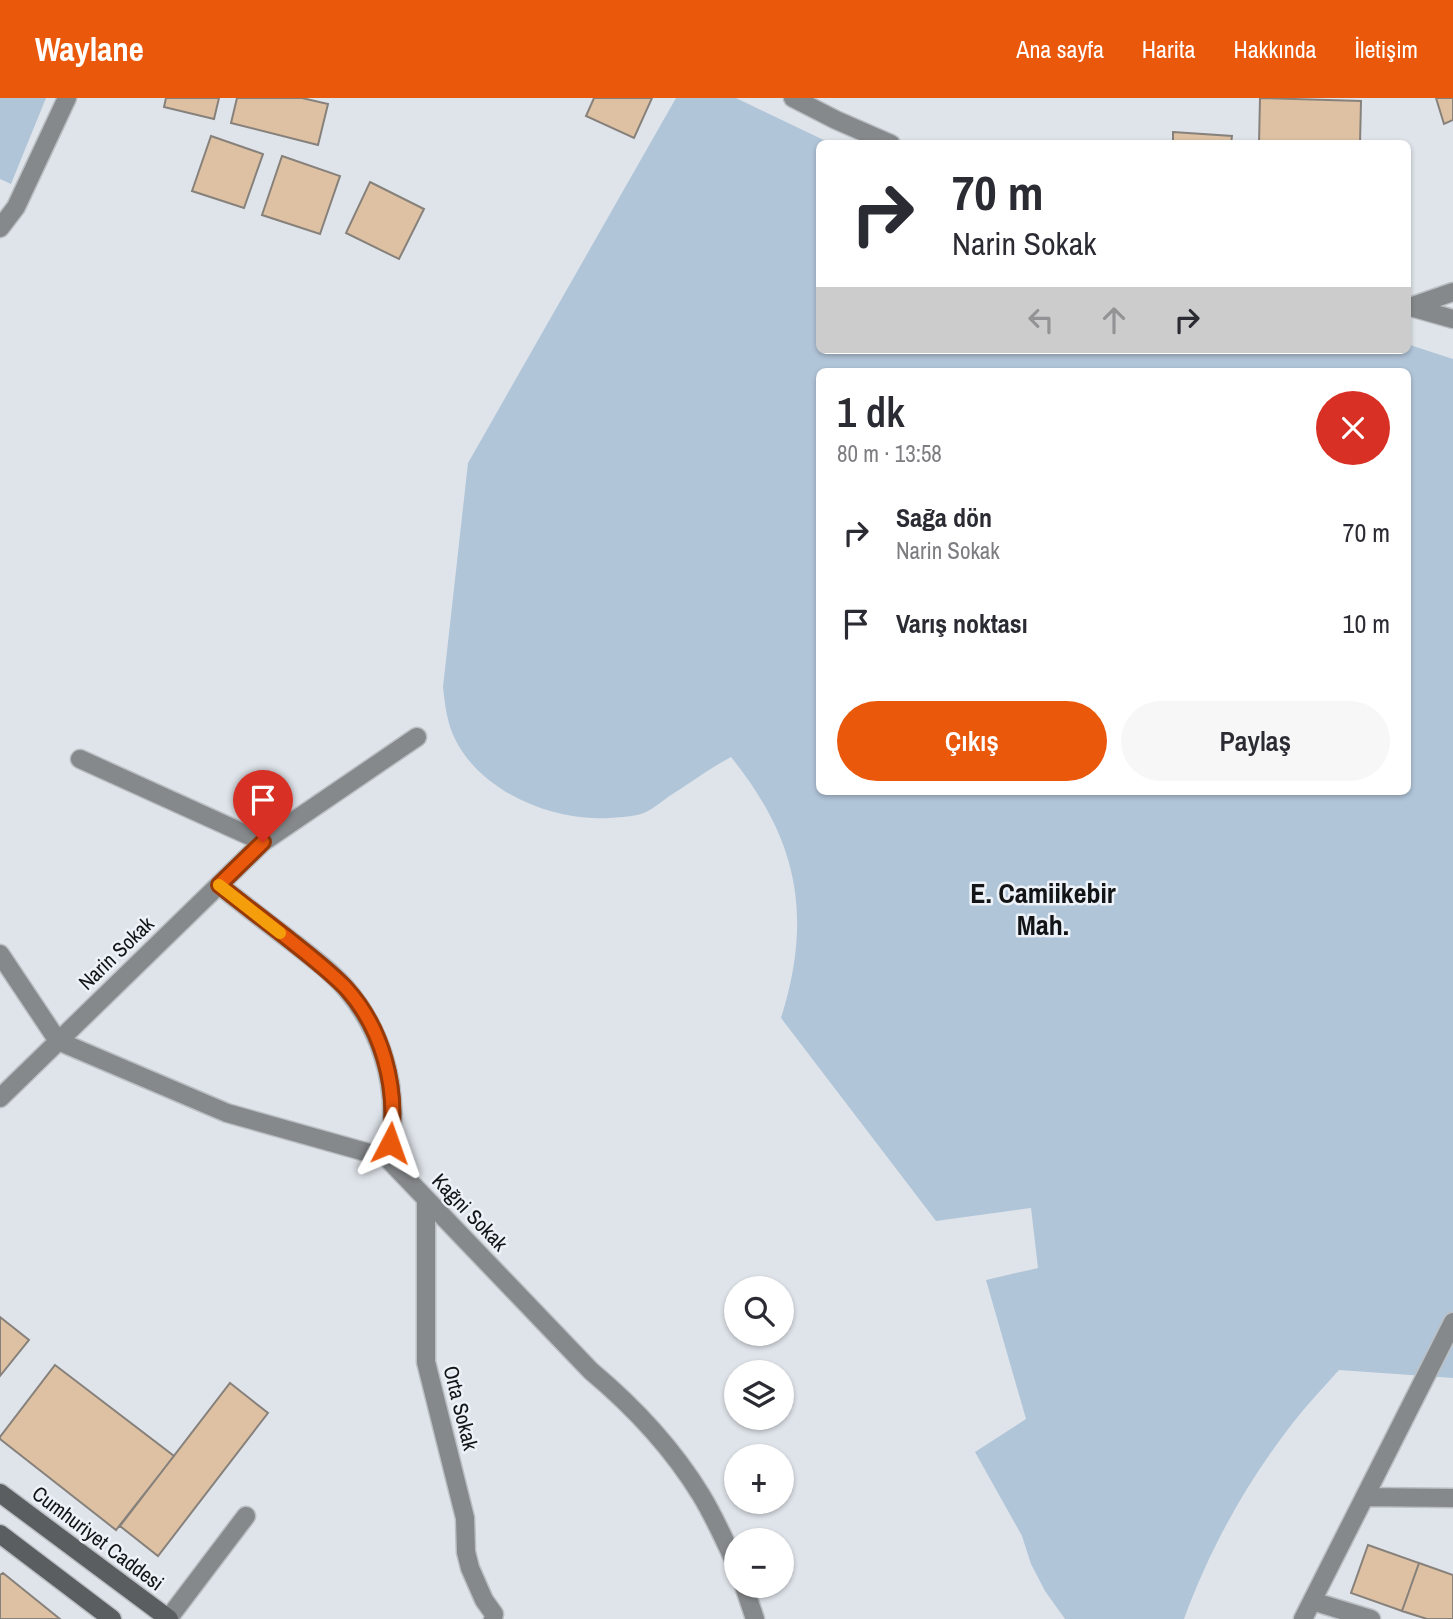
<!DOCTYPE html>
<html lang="tr">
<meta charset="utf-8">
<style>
:root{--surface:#fff;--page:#f7f7f7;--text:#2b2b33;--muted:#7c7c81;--accent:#ea580c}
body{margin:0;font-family:"Archivo Narrow",sans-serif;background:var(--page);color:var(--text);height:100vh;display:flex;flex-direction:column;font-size:26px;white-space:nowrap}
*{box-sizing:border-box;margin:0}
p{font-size:23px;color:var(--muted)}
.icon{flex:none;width:38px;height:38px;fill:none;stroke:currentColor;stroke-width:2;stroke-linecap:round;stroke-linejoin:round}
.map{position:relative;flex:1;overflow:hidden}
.details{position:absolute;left:816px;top:270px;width:595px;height:427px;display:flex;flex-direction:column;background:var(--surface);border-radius:10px;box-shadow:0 2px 5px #0004}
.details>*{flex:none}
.banner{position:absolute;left:816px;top:42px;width:595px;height:214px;border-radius:10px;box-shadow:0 2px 5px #0004;background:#fff;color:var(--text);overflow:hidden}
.controls{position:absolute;left:724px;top:1178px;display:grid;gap:14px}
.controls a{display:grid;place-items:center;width:70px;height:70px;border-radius:50%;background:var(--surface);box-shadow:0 2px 5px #0004;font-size:35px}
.pin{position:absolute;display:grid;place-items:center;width:60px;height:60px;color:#fff;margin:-72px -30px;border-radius:50% 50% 50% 0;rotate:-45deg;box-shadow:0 0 7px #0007}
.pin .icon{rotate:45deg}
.me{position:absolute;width:77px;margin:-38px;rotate:4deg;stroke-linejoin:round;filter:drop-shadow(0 0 5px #0008)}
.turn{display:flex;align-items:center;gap:24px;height:147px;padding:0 21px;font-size:32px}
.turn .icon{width:91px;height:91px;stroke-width:2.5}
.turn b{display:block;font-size:49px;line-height:60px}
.lanes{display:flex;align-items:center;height:66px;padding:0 21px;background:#0003;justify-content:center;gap:35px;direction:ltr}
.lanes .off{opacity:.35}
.round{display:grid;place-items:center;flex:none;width:74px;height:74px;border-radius:37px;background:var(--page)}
.overview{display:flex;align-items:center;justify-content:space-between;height:119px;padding:0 21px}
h1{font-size:42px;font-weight:600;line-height:52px}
.button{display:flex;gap:14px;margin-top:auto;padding:14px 21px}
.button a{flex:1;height:80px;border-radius:42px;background:var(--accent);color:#fff;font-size:28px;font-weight:600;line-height:80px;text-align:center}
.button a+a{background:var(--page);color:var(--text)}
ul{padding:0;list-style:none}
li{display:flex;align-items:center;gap:21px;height:91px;padding:0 21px}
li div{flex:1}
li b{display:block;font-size:26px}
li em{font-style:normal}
header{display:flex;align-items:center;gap:42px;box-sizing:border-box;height:98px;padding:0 35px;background:var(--accent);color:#fff}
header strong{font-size:33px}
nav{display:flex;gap:38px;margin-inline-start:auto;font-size:24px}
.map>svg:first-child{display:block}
.green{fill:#b1c5d9;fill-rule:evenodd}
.building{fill:#dec1a2;stroke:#87817c;stroke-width:2}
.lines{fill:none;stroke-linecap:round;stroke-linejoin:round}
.street-casing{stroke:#babfc4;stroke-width:21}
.secondary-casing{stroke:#babfc4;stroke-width:21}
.street{stroke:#86898b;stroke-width:18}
.secondary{stroke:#5b5e61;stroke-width:18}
.route-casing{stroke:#983908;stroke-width:18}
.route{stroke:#ea580c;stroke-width:12}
.slow{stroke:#f59e0b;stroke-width:12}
.labels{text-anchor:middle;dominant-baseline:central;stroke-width:5;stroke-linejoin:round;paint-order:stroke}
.street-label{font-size:21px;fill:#121416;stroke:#ecf2f8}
.district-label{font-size:28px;font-weight:bold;fill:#121416;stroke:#ecf2f8}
</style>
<header>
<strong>Waylane</strong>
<nav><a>Ana sayfa</a><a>Harita</a><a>Hakkında</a><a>İletişim</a></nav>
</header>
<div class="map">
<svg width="1453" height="1521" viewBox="0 0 1453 1521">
<rect width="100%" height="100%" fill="#dfe4ea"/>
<path class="green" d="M0,0H46L11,86L0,81Z
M676,0H736L830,45L819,46V252H1407V246L1453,261V1280L1339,1272C1326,1287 1312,1301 1300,1316C1250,1378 1211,1447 1184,1521H1065L1045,1493L1031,1466L1022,1438L975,1354L1026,1321L986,1182L1038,1170L1031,1110L936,1123L781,920C813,818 798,742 731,659C710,670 689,686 668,699C661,704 654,710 646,714C635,719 621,719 609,720C553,724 481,694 455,641C447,625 445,607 443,589L468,365ZM819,273H1407V693H819Z"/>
<path class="building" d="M166,0H219L214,21L164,9Z
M237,0H302L328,6L318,47L231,25Z
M594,0H652L634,40L586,18Z
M1260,0L1361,3L1360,46H1259Z
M1436,0H1453V22L1444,26Z
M1173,34L1232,38L1231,46H1173Z
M211,38L263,56L244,110L192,93Z
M282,58L340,78L320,136L262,117Z
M370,84L424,111L399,161L346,135Z
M0,1219L29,1242L0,1278Z
M55,1267L174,1358L116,1432L0,1341V1339Z
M230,1285L268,1315L158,1458L120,1428Z
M1368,1447L1419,1465L1402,1513L1351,1495Z
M1419,1465L1453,1477V1521H1427L1402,1513Z
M3,1475L60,1521H0V1477Z"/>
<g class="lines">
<defs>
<path id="street" d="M793,0L836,22L891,46
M0,130L16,109L67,0
M1407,208L1453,221
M1410,209L1453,194
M80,661L263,744
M219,787C244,807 270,827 295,846C314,861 333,875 348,893C379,931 395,979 392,1028C392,1039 389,1049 387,1060
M0,856L58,943L227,1015L387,1060L591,1273C634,1309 671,1348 701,1397C715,1420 726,1445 737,1469
M0,1000L263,744L417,639
M426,1101V1264L465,1420L466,1454L470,1470L484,1502L494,1516L493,1521
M1365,1399L1453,1400
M744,1488L755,1521
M1312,1503L1371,1521
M168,1521L246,1418
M1303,1521L1453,1224"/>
<path id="secondary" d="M0,1395L169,1521
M0,1436L112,1521"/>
</defs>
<use href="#street" class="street-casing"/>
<use href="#secondary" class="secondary-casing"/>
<use href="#street" class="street"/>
<use href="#secondary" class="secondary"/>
</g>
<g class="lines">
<defs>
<path id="route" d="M263,744L219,787C243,806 267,824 291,843C310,858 328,872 345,889C382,929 399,990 390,1045"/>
</defs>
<use href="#route" class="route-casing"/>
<use href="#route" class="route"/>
<path class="slow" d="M219,787L280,835"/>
</g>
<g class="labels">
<g class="street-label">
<text transform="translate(116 855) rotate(-44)">Narin Sokak</text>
<text transform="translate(470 1114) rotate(46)">Kağni Sokak</text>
<text transform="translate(461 1310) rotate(76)">Orta Sokak</text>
<text transform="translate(98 1440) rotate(37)">Cumhuriyet Caddesi</text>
</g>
<g class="district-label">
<text x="1043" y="795">E. Camiikebir<tspan x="1043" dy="32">Mah.</tspan></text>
</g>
</g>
</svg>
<div class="controls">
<a><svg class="icon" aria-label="search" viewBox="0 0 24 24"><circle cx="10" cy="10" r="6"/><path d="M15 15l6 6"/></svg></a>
<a><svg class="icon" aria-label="layers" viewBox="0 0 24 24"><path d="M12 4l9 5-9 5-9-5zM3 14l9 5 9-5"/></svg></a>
<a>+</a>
<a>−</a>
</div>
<div class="pin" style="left:263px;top:744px;background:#d93025"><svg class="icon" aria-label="arrive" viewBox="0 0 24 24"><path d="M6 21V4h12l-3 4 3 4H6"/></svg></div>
<svg class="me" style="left:390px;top:1045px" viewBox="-20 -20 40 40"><path d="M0-17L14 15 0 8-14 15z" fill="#ea580c" stroke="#fff" stroke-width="4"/></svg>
<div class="banner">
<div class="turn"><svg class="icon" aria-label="right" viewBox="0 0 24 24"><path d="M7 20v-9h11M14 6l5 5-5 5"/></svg><div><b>70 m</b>Narin Sokak</div></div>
<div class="lanes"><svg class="icon off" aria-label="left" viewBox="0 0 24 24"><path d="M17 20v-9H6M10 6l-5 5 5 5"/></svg><svg class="icon off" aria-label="ahead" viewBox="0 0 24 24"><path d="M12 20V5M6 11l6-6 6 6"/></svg><svg class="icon" aria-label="right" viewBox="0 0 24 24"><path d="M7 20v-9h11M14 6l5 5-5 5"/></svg></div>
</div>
<section class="details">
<div class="overview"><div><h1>1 dk</h1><p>80 m · 13:58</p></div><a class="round" style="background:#d93025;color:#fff"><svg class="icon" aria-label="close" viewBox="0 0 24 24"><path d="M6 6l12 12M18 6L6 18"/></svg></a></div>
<ul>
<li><svg class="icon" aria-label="right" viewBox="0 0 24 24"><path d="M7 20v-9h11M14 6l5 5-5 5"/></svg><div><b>Sağa dön</b><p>Narin Sokak</p></div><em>70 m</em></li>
<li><svg class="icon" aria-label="arrive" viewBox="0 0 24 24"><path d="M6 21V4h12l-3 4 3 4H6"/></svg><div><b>Varış noktası</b></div><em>10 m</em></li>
</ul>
<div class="button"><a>Çıkış</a><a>Paylaş</a></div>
</section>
</div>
